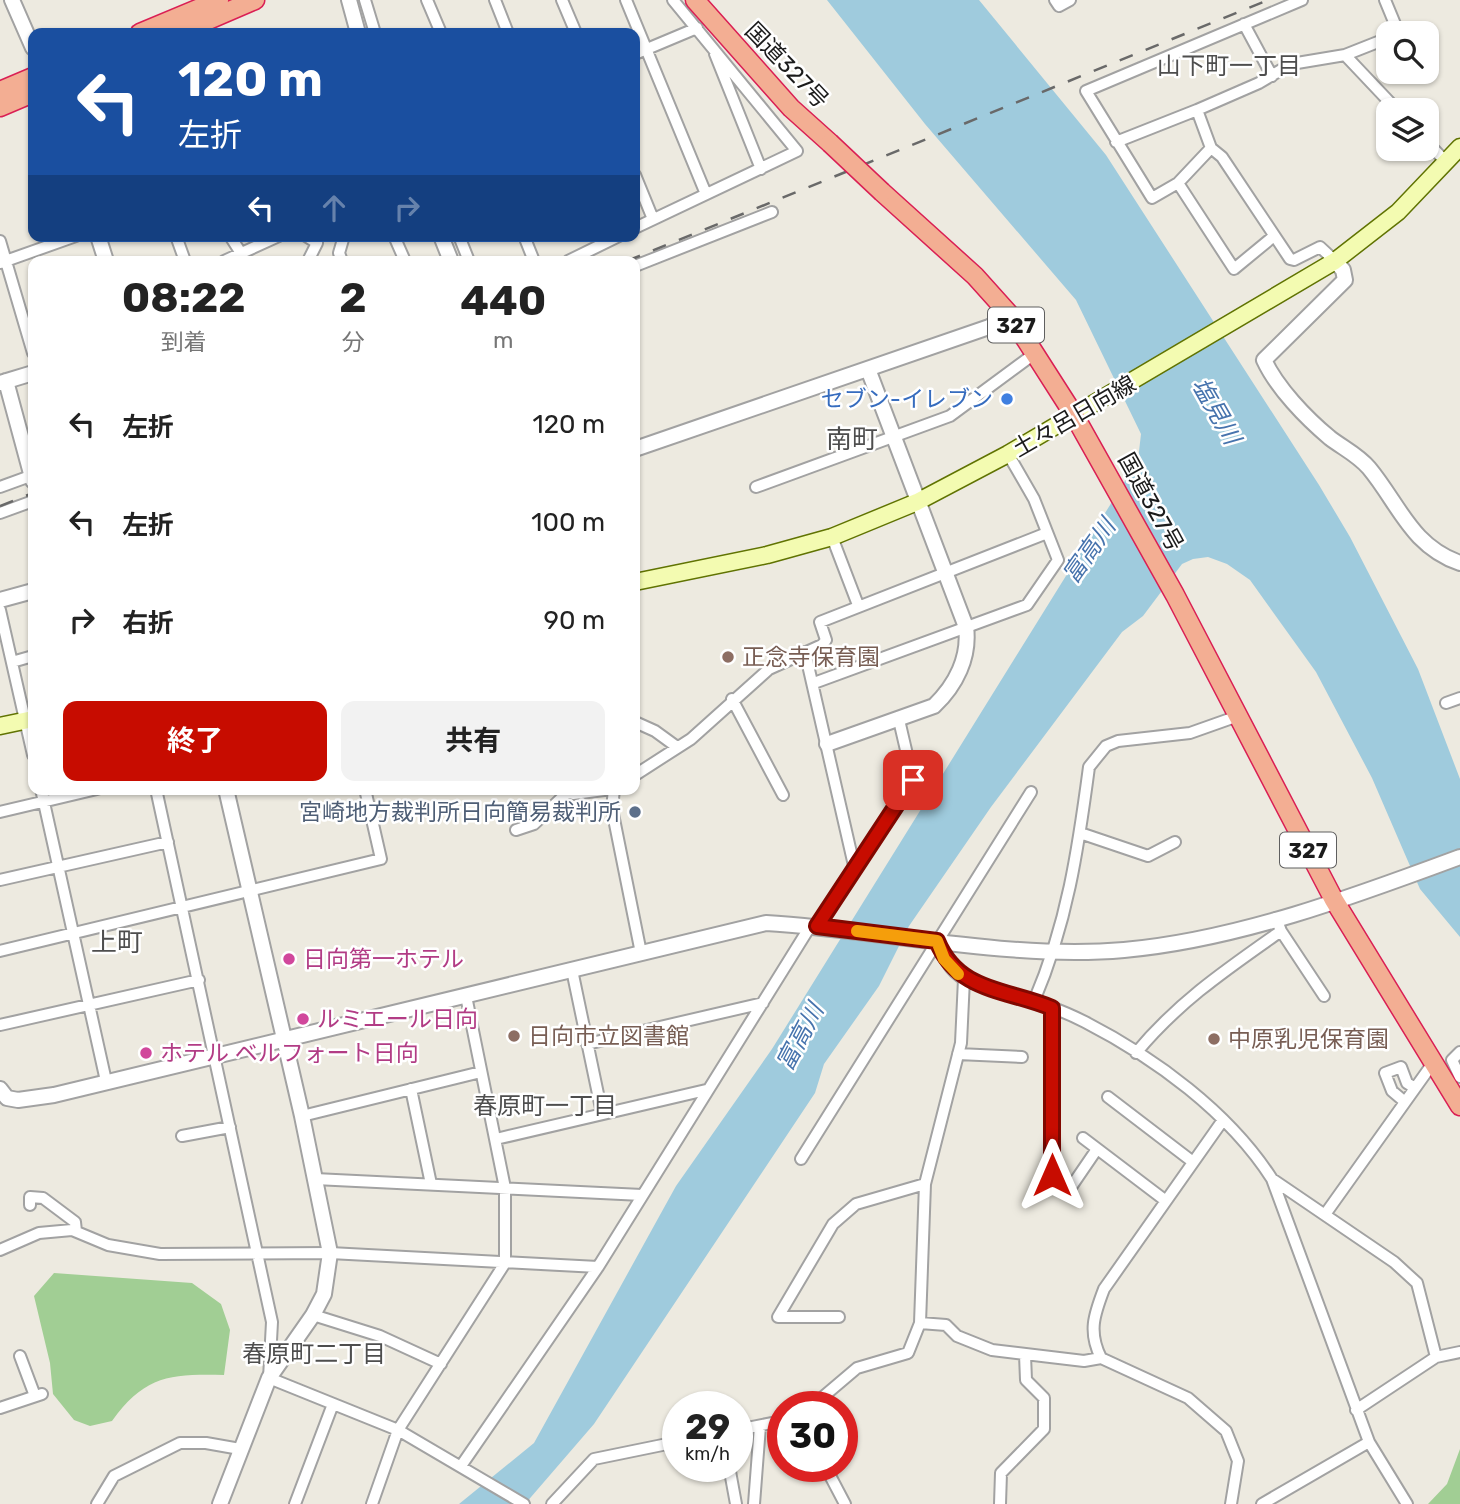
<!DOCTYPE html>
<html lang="ja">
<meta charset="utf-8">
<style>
:root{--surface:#fff;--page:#f2f2f2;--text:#222;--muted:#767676;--accent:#c70c00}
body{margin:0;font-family:Rubik,"Noto Sans JP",sans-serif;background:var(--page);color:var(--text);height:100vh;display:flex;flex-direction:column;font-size:26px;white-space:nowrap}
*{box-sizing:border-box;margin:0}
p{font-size:23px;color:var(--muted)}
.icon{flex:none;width:38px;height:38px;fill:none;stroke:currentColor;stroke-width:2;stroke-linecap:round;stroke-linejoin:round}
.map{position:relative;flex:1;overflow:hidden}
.details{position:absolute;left:28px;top:256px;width:612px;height:539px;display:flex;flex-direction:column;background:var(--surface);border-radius:14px;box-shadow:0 2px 5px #0004}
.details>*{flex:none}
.top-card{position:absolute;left:28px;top:28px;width:612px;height:214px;border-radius:14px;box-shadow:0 2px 5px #0004;background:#1a4fa0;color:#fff;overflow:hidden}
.buttons{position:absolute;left:1376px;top:21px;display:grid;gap:14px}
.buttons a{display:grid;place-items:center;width:63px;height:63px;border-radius:14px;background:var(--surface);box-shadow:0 2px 5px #0004;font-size:35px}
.speed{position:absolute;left:662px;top:1391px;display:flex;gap:14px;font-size:35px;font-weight:700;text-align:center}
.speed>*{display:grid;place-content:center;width:91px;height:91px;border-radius:50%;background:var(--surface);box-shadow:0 2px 5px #0004;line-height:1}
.speed small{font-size:18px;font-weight:400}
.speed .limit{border:10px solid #d22;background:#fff;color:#111}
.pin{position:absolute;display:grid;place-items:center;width:60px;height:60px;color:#fff;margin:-30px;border-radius:14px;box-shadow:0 4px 10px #0006}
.me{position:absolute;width:77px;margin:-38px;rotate:0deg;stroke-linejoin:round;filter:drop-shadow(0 0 5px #0008)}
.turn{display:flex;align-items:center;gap:24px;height:147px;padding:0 35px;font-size:32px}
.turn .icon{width:91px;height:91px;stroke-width:2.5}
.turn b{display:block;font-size:49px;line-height:60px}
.lanes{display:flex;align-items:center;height:66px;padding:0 35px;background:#0003;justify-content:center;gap:35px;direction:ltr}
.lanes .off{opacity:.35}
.eta{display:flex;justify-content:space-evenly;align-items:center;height:119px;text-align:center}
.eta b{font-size:42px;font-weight:700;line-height:49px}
.action{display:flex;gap:14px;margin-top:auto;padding:14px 35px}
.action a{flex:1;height:80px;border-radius:14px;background:var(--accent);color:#fff;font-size:28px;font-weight:700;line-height:80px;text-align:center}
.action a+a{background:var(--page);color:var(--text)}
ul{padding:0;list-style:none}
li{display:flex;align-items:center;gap:21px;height:98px;padding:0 35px}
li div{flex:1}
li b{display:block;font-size:26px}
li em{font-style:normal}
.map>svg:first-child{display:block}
.forest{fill:#a1ce94}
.water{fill:#9fcbdd}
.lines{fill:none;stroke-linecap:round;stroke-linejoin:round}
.minor-casing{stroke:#a2a2a2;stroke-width:14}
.tertiary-casing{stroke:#a2a2a2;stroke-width:18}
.secondary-casing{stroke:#607302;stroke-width:19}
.trunk-casing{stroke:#da1f54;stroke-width:21}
.minor{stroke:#fff;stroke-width:10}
.tertiary{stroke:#fff;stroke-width:14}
.secondary{stroke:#f3fbb1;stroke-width:16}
.trunk{stroke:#f3ae93;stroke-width:18}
.rail{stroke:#696969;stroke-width:2.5;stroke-dasharray:14 14;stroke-linecap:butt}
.trunk-bridge-casing{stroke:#da1f54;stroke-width:21;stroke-linecap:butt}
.trunk-bridge{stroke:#f3ae93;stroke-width:18}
.route-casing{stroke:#810800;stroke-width:18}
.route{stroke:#c70c00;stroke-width:12}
.slow{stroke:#f59e0b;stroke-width:12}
.shop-dot{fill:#3f7fe0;stroke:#fff;stroke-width:2.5}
.education-dot{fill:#8d6e63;stroke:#fff;stroke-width:2.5}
.service-dot{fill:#5c6f8a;stroke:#fff;stroke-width:2.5}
.hotel-dot{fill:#d1479c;stroke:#fff;stroke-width:2.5}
.labels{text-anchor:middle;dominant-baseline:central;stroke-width:5;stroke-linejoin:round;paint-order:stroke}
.shield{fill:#fff;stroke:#5f5f5f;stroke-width:2}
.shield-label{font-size:21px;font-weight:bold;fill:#1b1b1b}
.street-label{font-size:23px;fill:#1b1b1b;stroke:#fff}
.shop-label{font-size:23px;fill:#366cbe;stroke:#fff;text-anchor:end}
.education-label{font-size:23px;fill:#785e54;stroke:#fff;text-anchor:start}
.service-label{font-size:23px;fill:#4e5e75;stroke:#fff;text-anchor:end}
.hotel-label{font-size:23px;fill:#b23c85;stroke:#fff;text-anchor:start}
.neighbourhood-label{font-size:24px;fill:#4e4e4e;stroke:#fff}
.water-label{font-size:24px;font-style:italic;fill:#4673ad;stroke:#fff}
.quarter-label{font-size:26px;fill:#4e4e4e;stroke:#fff}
</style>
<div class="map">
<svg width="1460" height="1504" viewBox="0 0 1460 1504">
<rect width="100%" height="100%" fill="#edeae0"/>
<path class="forest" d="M54,1273L192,1283L221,1304L230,1330L224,1375C171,1374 145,1375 112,1421L90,1426L74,1420L53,1394L50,1363L34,1296Z
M1460,1449V1504H1428L1447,1484Z"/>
<path class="water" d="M827,0H979L1106,155L1319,485L1350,537L1418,669L1460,779V937L1420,889L1372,778L1316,672L1250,580L1227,564L1208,557L1193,559L1182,564L1143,616L1122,632L991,807L909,926L879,986L824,1064L815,1093L594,1424L525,1504H459L534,1443L676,1186L772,1049L1138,460L1141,434L1076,300L925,124Z"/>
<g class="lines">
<defs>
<path id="minor" d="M365,0L375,33
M427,0L441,33
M495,0L508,33
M562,0L576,33
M626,0L706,194
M1055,0L1059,6L1070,0
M1385,0L1397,29L1393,33
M1244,24L1272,76
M635,54L697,28
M715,54L761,169
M1345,55L1397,110
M1197,110L1211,148L1222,157L1290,259L1294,260L1320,247L1335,261
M1426,141L1446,162
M1116,142L1197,110L1259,83L1291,64L1345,55L1388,38
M1211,148L1178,183L1152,198L1086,91L1302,0
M635,175L653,219
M1178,183L1234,269L1274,236
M635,228L797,151L673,0
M176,236L185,261
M230,236L246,261
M306,236L317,243L308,261
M394,236L405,261
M459,236L469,261
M524,236L534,261
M0,241L33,353
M224,261L279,236
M342,261L339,253L344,236
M568,261L619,236
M0,263L76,236
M635,266L772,212
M0,487L33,475
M756,487L950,416L1034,354
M0,513L33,501
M832,537L858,605
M0,610L33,755
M805,652L855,870
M12,662L33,656
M814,683L1027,605L1058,560L1034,499L1008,454
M732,699L783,795
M1446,703L1460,698
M635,722L655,731L677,747
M635,775L691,739L769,669L822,645L826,640L820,622L1047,533
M41,789L106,1081
M156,789L272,1322L269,1378L398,1430L524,1504
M564,789L573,794L612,789
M614,789L612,809L641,953
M0,812L97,789
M516,830L534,824L567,793
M1080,833L1148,856L1175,842
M0,880L168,842
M817,926L913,780L899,720
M1281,931L1324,996
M937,941C943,956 949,971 964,979C974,985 989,987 1000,990C1028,999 1058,1008 1085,1022C1155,1058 1229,1112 1272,1179L1369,1442L1407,1504
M0,951L381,859L365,789
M572,970L602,1113
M1034,1001C1067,924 1078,850 1089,767L1106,746L1118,741L1190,733L1238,716
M0,1025L199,980
M587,1044L763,1003
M1460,1052L1452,1060L1460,1077
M1136,1053C1178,1002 1227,969 1281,931L1276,918
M958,1054L1022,1057
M411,1089L431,1184
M1108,1097L1193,1162
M1405,1102L1392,1091L1385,1073L1401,1067L1407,1083L1415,1088
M302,1116L481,1072
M182,1136L230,1127
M1083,1138L1166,1201
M496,1139L706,1090
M801,1159L1031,792
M1052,1175V1008
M315,1179L642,1195
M1272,1179L1394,1262L1417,1283L1436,1357
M1069,1190L1097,1149
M30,1205V1197L43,1198L75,1222L76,1231
M1326,1213L1433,1063
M0,1250L39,1233L72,1230L108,1245L160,1254L330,1253L598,1267
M313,1315L380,1336L441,1364
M839,1317H778L833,1224L856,1204L925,1184
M920,1323L946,1325L957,1336L992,1350L1084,1361L1101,1358L1188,1398L1226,1431L1238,1461L1231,1504
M20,1356L35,1396
M1101,1358C1088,1332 1094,1315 1104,1289L1223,1120
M811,1407L857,1368L908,1353L920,1323L925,1184L961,1043L964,979
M0,1408L42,1394
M1356,1410L1436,1357L1460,1352
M737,1430L782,1421
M461,1466L598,1267L811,925
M729,1466L736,1504
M825,1466L845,1504
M97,1504L114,1476L180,1443H206L240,1449
M295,1504L333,1404
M372,1504L398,1430L505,1263V1188L466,996
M552,1504L594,1459L677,1442
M754,1504L760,1426
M1000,1504L1001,1473L1044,1429V1398L1026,1380L1025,1355
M1262,1504L1369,1442"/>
<path id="tertiary" d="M12,0L33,48
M349,0L358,33
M98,236L106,261
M441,236L451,261
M1335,261L1343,270L1345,280L1264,360C1277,388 1306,418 1330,438C1343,448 1358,455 1369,468C1399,504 1411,546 1460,563
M6,381L33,481
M0,383L33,373
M635,449L989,327L1010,315
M0,600L33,591
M827,744L934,706C956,685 970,657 966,627L868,369
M0,1089L7,1098L18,1100L54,1095L766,923C883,930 1008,960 1124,950C1237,940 1355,896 1460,857
M220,1504L269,1378L313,1315L324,1294L330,1253L302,1116L226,789"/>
<path id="secondary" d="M635,582L767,555L832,537L917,502L1008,454L1335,261L1398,212L1460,147
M0,726L33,719"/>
<path id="trunk" d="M695,0L791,108L830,143
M140,33L219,0
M178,33L255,0
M0,91L33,77
M0,107L33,93
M882,192L975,276L1010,315L1074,415L1175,595L1334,900L1460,1106"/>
</defs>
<use href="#minor" class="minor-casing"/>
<use href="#tertiary" class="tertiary-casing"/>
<use href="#secondary" class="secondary-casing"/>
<use href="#trunk" class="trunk-casing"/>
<use href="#minor" class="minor"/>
<use href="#tertiary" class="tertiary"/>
<use href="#secondary" class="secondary"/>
<use href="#trunk" class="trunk"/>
<path class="rail" d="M627,261L1268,0
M0,506L33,493"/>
<defs>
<path id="trunk-bridge" d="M830,143L882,192"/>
</defs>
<use href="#trunk-bridge" class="trunk-bridge-casing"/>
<use href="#trunk-bridge" class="trunk-bridge"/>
</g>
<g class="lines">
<defs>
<path id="route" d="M913,780L817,926L937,941C958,992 1006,989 1052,1008V1175"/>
</defs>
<use href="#route" class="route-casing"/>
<use href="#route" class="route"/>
<path class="slow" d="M857,931L937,941L944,959L958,974"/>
</g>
<circle class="shop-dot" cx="1007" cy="399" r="7"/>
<g class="education-dot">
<circle cx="728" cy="657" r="7"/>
<circle cx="514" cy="1036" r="7"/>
<circle cx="1214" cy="1039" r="7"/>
</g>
<circle class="service-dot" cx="635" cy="812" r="7"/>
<g class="hotel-dot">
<circle cx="289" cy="959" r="7"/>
<circle cx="303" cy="1019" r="7"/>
<circle cx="146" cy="1053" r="7"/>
</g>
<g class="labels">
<g class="shield">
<rect x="988" y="307.5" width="56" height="35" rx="5"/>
<rect x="1280" y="832.5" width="56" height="35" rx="5"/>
</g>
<g class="shield-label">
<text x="1016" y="325">327</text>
<text x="1308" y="850">327</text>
</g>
<g class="street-label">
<text transform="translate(787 65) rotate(46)">国道327号</text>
<text transform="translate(1074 416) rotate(-30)">土々呂日向線</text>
<text transform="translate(1151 502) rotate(61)">国道327号</text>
</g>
<g class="shop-label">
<text x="993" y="399">セブン-イレブン</text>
</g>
<g class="education-label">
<text x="742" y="657">正念寺保育園</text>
<text x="528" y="1036">日向市立図書館</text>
<text x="1228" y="1039">中原乳児保育園</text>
</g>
<g class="service-label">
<text x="621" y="812">宮崎地方裁判所日向簡易裁判所</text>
</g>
<g class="hotel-label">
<text x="303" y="959">日向第一ホテル</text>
<text x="317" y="1019">ルミエール日向</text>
<text x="160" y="1053">ホテル ベルフォート日向</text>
</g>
<g class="neighbourhood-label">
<text x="1229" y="66">山下町一丁目</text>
<text x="545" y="1106">春原町一丁目</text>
<text x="314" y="1354">春原町二丁目</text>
</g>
<g class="water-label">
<text transform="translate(1216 411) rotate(60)">塩見川</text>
<text transform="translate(1089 551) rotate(-55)">富高川</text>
<text transform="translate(800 1037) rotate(-62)">富高川</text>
</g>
<g class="quarter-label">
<text x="852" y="439">南町</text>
<text x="117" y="942">上町</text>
</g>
</g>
</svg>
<div class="buttons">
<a><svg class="icon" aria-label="search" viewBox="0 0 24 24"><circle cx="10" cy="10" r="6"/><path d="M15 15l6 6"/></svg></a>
<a><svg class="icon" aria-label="layers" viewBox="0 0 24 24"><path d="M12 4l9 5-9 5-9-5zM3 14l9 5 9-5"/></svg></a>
</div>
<div class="speed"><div>29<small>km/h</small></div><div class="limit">30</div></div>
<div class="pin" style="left:913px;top:780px;background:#d93025"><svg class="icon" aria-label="arrive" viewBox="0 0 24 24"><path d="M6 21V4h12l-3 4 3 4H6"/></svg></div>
<svg class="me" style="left:1052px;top:1175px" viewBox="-20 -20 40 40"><path d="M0-17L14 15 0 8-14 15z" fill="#c70c00" stroke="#fff" stroke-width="4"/></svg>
<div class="top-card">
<div class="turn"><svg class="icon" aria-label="left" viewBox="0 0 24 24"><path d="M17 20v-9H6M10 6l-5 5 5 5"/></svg><div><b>120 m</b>左折</div></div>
<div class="lanes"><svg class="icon" aria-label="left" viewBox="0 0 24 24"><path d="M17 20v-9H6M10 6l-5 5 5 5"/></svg><svg class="icon off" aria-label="ahead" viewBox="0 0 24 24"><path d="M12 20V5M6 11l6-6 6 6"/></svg><svg class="icon off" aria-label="right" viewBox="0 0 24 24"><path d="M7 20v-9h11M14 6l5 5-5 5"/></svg></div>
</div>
<section class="details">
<div class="eta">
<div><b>08:22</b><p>到着</p></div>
<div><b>2</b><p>分</p></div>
<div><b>440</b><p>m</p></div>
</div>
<ul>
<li><svg class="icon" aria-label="left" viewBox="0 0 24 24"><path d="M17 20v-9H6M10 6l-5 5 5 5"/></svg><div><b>左折</b></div><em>120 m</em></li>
<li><svg class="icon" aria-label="left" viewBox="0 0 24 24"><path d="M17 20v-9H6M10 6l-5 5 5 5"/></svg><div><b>左折</b></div><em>100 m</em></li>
<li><svg class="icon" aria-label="right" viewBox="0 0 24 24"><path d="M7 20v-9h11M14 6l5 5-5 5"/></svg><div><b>右折</b></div><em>90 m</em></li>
</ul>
<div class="action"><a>終了</a><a>共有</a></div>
</section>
</div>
